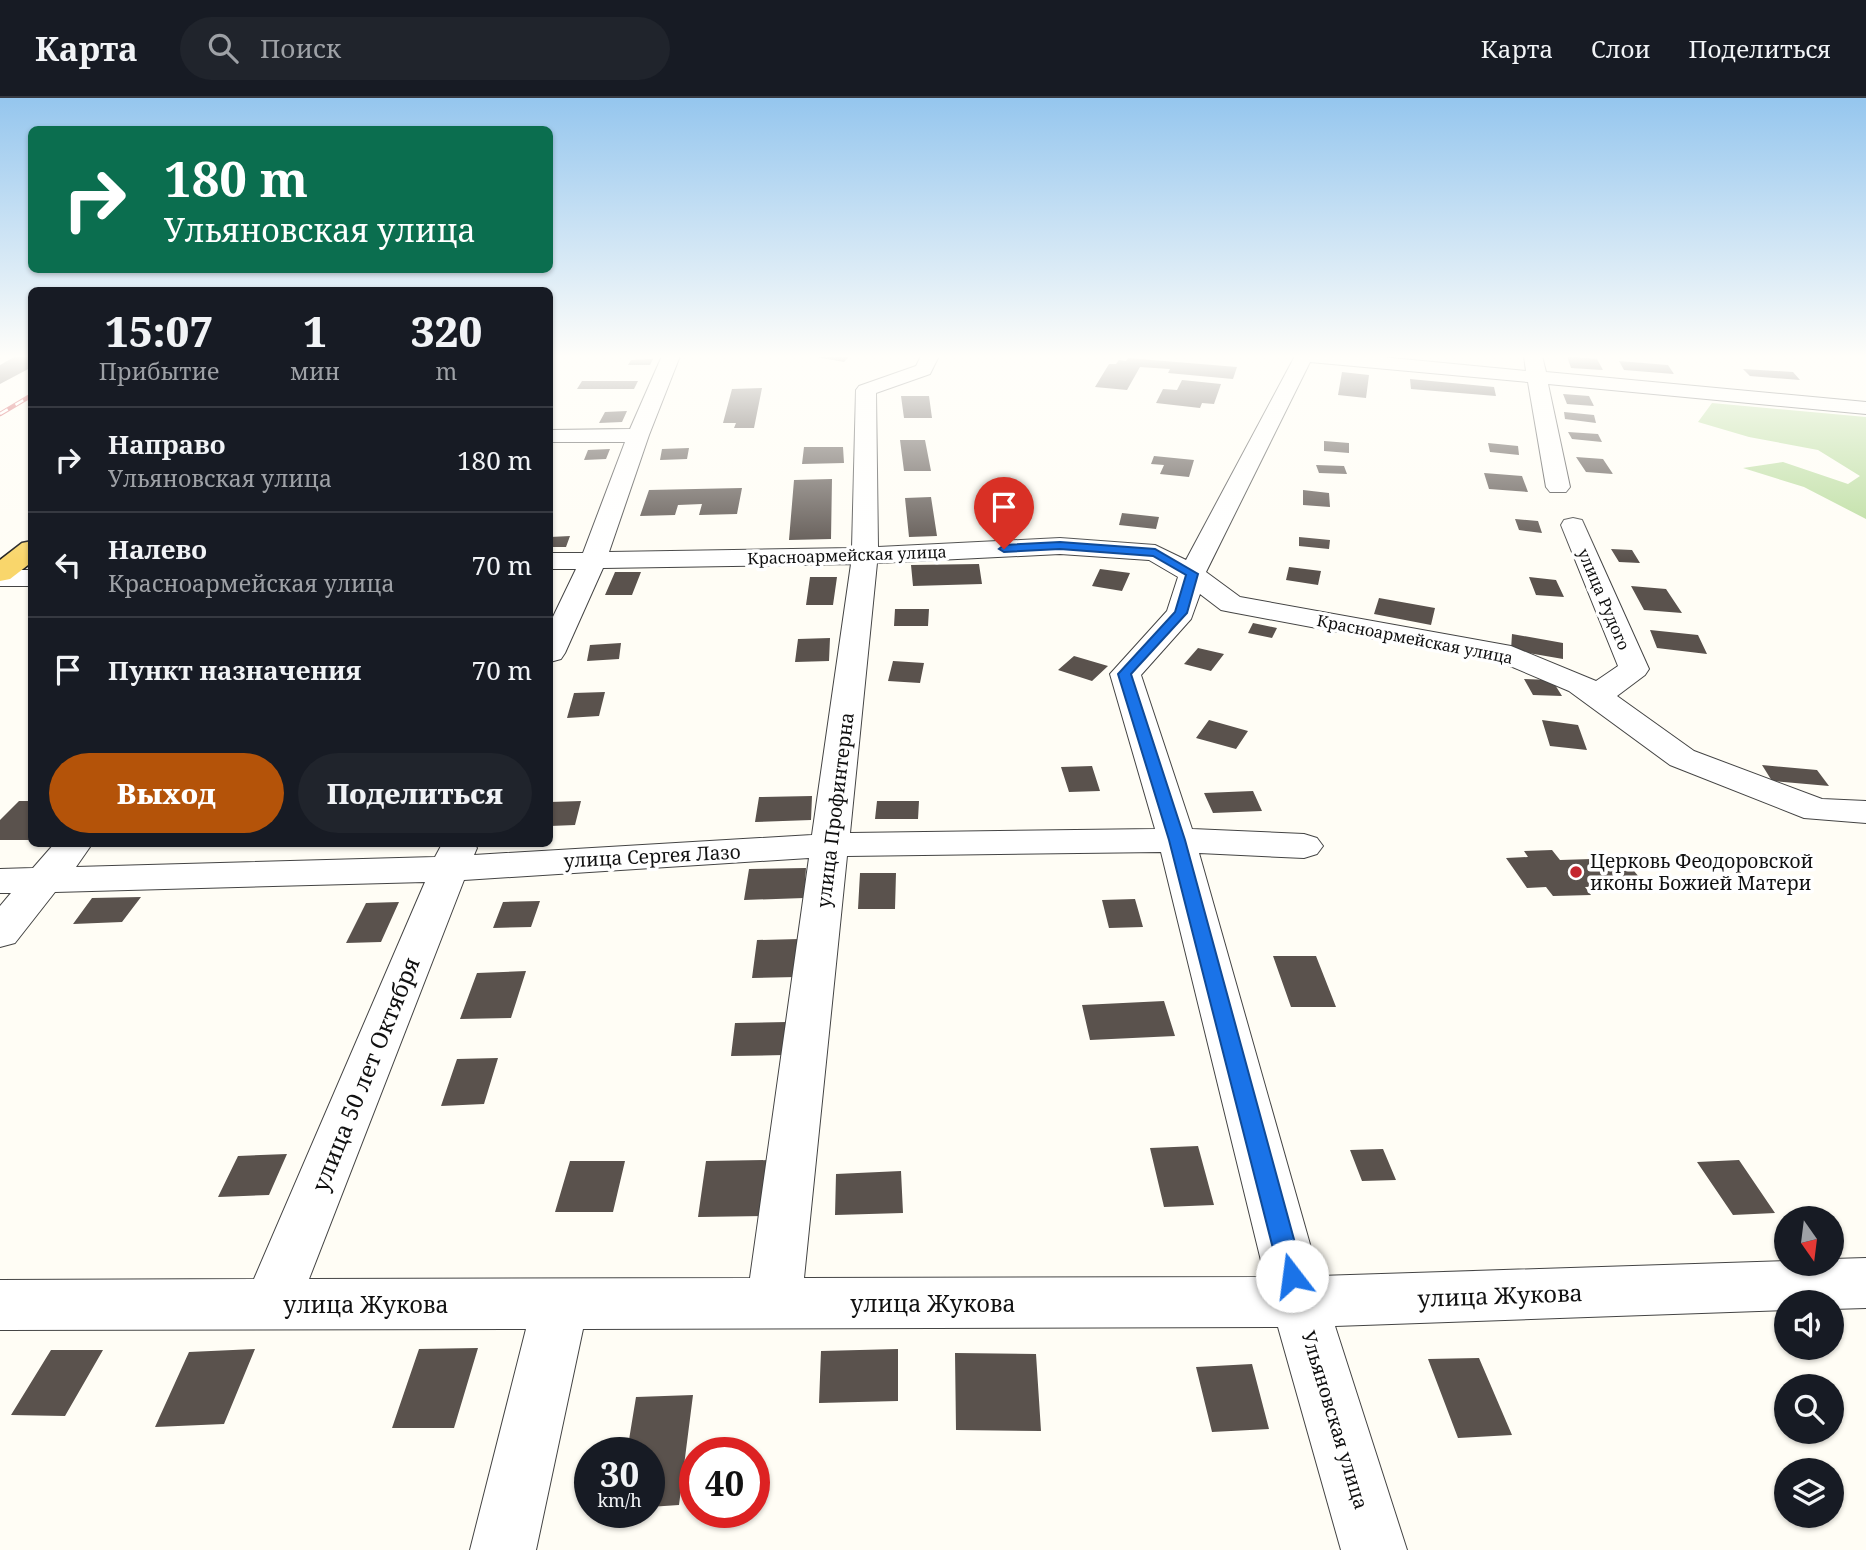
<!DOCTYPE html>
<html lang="ru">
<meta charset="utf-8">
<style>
:root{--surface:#171b24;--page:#20242c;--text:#f1f3f6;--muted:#9ea1a6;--line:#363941;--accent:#b45309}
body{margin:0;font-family:"Noto Serif",serif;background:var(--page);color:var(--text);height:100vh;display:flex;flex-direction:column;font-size:26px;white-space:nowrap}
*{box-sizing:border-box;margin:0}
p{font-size:23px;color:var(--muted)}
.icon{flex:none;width:38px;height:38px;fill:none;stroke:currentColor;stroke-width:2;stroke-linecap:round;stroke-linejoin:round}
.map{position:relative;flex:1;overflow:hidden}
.sheet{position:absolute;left:28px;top:189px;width:525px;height:560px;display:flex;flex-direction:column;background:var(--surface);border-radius:10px;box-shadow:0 2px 5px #0004}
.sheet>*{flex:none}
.banner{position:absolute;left:28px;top:28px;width:525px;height:147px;border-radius:10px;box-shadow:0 2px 5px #0004;background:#0b6e4f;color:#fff;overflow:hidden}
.needle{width:46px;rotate:166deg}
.buttons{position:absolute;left:1774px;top:1108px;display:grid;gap:14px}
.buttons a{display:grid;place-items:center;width:70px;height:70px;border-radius:50%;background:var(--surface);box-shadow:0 2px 5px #0004;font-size:35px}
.speed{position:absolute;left:574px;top:1339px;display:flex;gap:14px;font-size:35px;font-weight:700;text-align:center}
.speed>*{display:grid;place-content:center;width:91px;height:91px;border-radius:50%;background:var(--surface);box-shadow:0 2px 5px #0004;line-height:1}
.speed small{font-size:18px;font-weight:400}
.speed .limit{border:10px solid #d22;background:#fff;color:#111}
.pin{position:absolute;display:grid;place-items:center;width:60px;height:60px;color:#fff;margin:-72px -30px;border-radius:50% 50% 50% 0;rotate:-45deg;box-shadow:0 0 7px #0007}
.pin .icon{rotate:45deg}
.me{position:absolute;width:77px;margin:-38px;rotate:345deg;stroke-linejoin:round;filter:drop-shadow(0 0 5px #0008)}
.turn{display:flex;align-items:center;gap:24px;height:147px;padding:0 21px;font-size:32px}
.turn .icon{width:91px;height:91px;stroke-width:2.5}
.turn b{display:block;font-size:49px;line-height:60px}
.eta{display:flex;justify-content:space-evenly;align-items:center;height:119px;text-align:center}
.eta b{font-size:42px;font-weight:800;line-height:49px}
.button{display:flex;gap:14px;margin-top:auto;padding:14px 21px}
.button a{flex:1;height:80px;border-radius:42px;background:var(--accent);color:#fff;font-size:28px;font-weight:800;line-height:80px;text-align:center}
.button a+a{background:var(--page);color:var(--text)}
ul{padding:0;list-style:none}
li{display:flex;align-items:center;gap:21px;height:105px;padding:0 21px;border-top:2px solid var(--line)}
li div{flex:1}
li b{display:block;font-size:26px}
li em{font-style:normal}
header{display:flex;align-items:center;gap:42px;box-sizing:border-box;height:98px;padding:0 35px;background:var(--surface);border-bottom:2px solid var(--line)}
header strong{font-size:33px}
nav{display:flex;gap:38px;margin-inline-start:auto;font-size:24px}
.search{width:490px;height:63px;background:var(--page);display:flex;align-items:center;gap:18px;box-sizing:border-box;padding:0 24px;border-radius:38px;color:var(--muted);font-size:26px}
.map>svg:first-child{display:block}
.forest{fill:#b9dc9c}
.building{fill:#5a524d}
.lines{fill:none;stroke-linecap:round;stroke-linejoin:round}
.minor-casing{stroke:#444;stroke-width:2}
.major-casing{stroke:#222;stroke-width:3}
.minor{fill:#fff;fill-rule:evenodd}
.major{fill:#f9d66b;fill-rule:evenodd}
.rail-casing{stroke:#c4262e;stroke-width:4.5}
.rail{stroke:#fff;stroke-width:2.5;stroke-dasharray:9;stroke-linecap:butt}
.route{fill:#1a73e8;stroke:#114b97;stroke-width:2}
.poi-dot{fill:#c4262e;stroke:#fff;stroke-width:2.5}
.labels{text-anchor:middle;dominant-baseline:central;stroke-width:7;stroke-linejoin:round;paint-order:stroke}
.far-street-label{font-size:16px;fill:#111;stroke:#fff}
.street-label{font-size:19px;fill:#111;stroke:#fff}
.poi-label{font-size:19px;fill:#111;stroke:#fff;text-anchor:start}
.near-street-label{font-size:23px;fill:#111;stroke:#fff}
</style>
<header>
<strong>Карта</strong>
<div class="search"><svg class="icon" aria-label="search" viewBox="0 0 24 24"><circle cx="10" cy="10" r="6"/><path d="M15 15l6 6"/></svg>Поиск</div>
<nav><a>Карта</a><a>Слои</a><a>Поделиться</a></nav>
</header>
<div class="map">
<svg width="1866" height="1452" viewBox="0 0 1866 1452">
<rect width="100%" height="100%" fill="#fffdf5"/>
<path class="forest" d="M1712,305L1866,319V421L1804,389L1743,370L1783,364L1848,386L1860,378L1818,352L1749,339L1698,324Z"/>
<path class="building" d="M16,258H32V269L0,286V267Z
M810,258H850L844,264Z
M1567,258L1597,261L1603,272L1571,270Z
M1128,260L1237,269L1233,281L1168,275L1170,271L1140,269L1127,292L1095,289L1109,266H1116L1119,262L1126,263Z
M653,261L650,267H628L631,262Z
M1619,263L1668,267L1674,276L1624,272Z
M1743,271L1793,274L1800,282L1750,278Z
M1342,274L1369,277L1366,300L1338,297Z
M1410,281L1494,289L1496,298L1411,291Z
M1182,282L1221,286L1214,306L1202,305L1200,310L1156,305L1163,291L1177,292Z
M582,283H638L634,291H577Z
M762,290L754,330H734L736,325H723L732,291Z
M1563,296L1589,298L1594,308L1567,306Z
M901,298H929L932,320H904Z
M627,313L622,324L599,325L605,314Z
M1564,314L1594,317L1596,325L1565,321Z
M1568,334L1598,336L1602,344L1572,341Z
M900,342H925L931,373H904Z
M1324,343L1349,345V355L1324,353Z
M1488,345L1518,348L1519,357L1490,354Z
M804,349H843L844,365L802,366Z
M689,350L687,361L660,362L662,351Z
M610,351L606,361L584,362L588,352Z
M1154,358L1194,362L1189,379L1160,376L1164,367L1151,366Z
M1576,359L1603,361L1613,376L1586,374Z
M1316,367L1344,368L1347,376L1319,375Z
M1484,375L1522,378L1528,394L1489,391Z
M832,381L831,441L789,442L794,382Z
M742,390L737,416L699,417L702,406L678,407L675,417L640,418L649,392Z
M1303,392L1329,395L1330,409L1303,407Z
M931,399L937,438L909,439L905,400Z
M1122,415L1159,419L1156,431L1119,427Z
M1515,421L1538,423L1542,435L1519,432Z
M570,438L566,449H550V439Z
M1299,439L1330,442L1329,451L1299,448Z
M1611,451L1632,452L1640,465L1619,464Z
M979,466L982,486L913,488L911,467Z
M1289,469L1321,473L1318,487L1286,482Z
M1100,471L1130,475L1122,493L1092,488Z
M615,474H641L632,497H605Z
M810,479H837L833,507H806Z
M1529,479L1556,482L1564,499L1536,497Z
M1631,488L1666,491L1682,515L1644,512Z
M1379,500L1435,510L1431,527L1374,516Z
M895,511H929L928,528H894Z
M1253,525L1277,530L1272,540L1248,535Z
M1650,532L1698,537L1707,556L1657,550Z
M1512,536L1563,545V561L1511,552Z
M830,540L829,563L795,564L798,541Z
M621,545L619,561L587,563L590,547Z
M1198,550L1224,556L1211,573L1184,566Z
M1074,558L1108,568L1092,583L1058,572Z
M893,563L924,565L920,585L888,583Z
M1524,581L1552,582L1562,598L1533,597Z
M605,594L599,618L567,620L574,595Z
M1209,622L1248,633L1236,651L1196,640Z
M1542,622L1578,627L1587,652L1550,648Z
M1762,667L1817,672L1829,688L1772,683Z
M1092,668L1100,693L1069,694L1061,669Z
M1253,693L1262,713L1213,715L1204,695Z
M812,698L811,722L755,724L759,699Z
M19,703H32V742H0V722Z
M581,703L575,727L550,728V704Z
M877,703H919L918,721H875Z
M1552,752L1560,762L1623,760L1645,786L1585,789L1591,797L1553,798L1546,789L1527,790L1506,760L1528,759L1524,753Z
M806,770L804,800L744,802L749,771Z
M860,775H896L895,811H858Z
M141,799L122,824L73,826L92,800Z
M1135,801L1143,829L1109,830L1102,802Z
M540,803L531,829L493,830L503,804Z
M399,804L381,844L346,845L366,805Z
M799,841L796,879L752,880L757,842Z
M1273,858H1316L1336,909H1291Z
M526,873L511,920L460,921L477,875Z
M1164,903L1175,938L1090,942L1082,907Z
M787,924L784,957L731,958L735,925Z
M498,960L484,1006L441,1008L457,961Z
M1198,1048L1214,1107L1164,1109L1150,1050Z
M1383,1051L1396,1082L1362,1083L1350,1052Z
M287,1056L269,1097L218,1099L238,1058Z
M770,1062L765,1118L698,1119L706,1063Z
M1739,1062L1775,1115L1733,1117L1697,1064Z
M570,1063H625L613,1114H555Z
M901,1073L903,1115L835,1117L836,1076Z
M478,1250L454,1330H392L419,1251Z
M255,1251L224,1326L155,1329L189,1254Z
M898,1251V1303L819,1305L821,1253Z
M51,1252H103L65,1318L11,1317Z
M955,1255L1036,1256L1041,1333L956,1332Z
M1479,1260L1512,1337L1458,1340L1428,1261Z
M1252,1266L1269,1331L1212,1334L1196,1269Z
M693,1297L679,1407L649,1409V1354H627L636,1299Z"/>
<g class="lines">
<defs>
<path id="minor" d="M662,258H680L649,337L609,454L852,450L856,292L859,288L916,268L921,258H939L930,276L876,295L878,449L1060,440L1155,447L1186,462L1295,258H1371L1526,273L1524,258H1542L1546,274L1866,304V316L1548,286L1570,389L1566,394H1550L1546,389L1528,284L1310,264L1206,474L1240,499L1511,548L1596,583L1618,568L1561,427L1564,422L1573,420L1582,422L1649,571L1645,577L1617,598L1694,653L1822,701L1866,703V725L1804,720L1670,667L1569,593L1503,565L1231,514L1221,512L1200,496L1191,521L1141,577L1192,731L1304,736L1317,740L1323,748L1317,756L1304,760L1199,755L1319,1178L1787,1163V1166H1832V1161L1866,1160V1210L1832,1211V1204H1787V1212L1335,1228L1407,1452H1341L1278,1229L583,1231L536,1452H470L526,1231L0,1232V1182L254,1181L425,784L55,794L15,845L0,849V808L11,795H0V771L33,770L54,746H92L76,769L435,759L442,746H474L477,750L474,757L812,737L851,466L603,470L565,555L561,561L550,564V525L576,471H550V455H583L625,344H550V332L630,331ZM1060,456L1149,462L1178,479L1167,513L1110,576L1155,731L850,735L877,465ZM1161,754L1265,1179L804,1180L847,758ZM809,760L750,1180L309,1181L464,782Z
M0,472H32V488H0Z"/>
<path id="major" d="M32,443V464L10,481L0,483V462L22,445Z"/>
</defs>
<use href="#minor" class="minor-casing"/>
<use href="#major" class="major-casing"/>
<use href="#minor" class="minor"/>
<use href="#major" class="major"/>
<defs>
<path id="rail" d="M0,316L32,297"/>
</defs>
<use href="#rail" class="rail-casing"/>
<use href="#rail" class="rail"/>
</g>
<linearGradient id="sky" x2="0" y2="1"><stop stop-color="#95c6ee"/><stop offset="0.56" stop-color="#fffefa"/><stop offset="1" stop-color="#fffefa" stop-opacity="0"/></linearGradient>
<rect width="1866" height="462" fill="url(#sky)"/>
<path class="route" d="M1060,444L1155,451L1198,476L1187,515L1131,576L1185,742L1304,1178L1301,1186L1292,1189L1284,1186L1280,1178L1169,742L1118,576L1175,514L1186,477L1153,458L1060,451L1004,454L999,451L1004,447Z"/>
<circle class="poi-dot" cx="1576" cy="774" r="7"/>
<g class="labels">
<g class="far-street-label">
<text transform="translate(847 457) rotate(-2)">Красноармейская улица</text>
<text transform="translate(1604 501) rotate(67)">улица Рудого</text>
<text transform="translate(1415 541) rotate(11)">Красноармейская улица</text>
</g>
<g class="street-label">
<text transform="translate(835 712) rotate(-83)">улица Профинтерна</text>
<text transform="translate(652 758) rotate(-3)">улица Сергея Лазо</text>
<text transform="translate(1335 1322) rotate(73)">Ульяновская улица</text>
</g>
<g class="poi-label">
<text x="1590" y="763">Церковь Феодоровской<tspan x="1590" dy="22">иконы Божией Матери</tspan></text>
</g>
<g class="near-street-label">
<text transform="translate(365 976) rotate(-68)">улица 50 лет Октября</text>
<text transform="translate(1500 1197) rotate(-2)">улица Жукова</text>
<text x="933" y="1205">улица Жукова</text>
<text x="366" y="1206">улица Жукова</text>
</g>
</g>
</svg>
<div class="buttons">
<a><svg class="needle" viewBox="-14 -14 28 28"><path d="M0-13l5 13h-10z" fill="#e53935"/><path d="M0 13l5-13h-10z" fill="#9ea1a6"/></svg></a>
<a><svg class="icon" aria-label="sound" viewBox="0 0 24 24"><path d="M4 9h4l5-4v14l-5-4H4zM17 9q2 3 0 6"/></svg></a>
<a><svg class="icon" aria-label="search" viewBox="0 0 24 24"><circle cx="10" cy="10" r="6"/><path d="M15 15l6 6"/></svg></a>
<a><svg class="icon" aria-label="layers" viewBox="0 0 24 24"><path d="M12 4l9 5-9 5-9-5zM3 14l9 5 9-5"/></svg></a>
</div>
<div class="speed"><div>30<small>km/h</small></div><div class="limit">40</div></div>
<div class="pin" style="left:1004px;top:451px;background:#d93025"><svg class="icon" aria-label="arrive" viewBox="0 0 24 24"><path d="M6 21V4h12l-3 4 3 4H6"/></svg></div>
<svg class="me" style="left:1292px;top:1178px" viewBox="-20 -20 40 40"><circle r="19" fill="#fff"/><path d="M0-13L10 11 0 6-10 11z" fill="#1a73e8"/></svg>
<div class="banner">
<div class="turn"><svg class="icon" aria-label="right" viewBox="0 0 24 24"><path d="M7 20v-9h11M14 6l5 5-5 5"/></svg><div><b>180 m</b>Ульяновская улица</div></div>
</div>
<section class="sheet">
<div class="eta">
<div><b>15:07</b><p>Прибытие</p></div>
<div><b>1</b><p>мин</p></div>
<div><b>320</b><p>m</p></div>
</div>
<ul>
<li><svg class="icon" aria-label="right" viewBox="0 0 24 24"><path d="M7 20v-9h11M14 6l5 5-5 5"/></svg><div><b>Направо</b><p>Ульяновская улица</p></div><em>180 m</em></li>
<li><svg class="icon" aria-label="left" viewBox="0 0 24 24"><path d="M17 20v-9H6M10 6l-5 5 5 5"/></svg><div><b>Налево</b><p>Красноармейская улица</p></div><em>70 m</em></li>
<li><svg class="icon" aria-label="arrive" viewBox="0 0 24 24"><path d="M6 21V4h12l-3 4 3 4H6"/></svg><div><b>Пункт назначения</b></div><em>70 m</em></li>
</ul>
<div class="button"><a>Выход</a><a>Поделиться</a></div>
</section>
</div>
